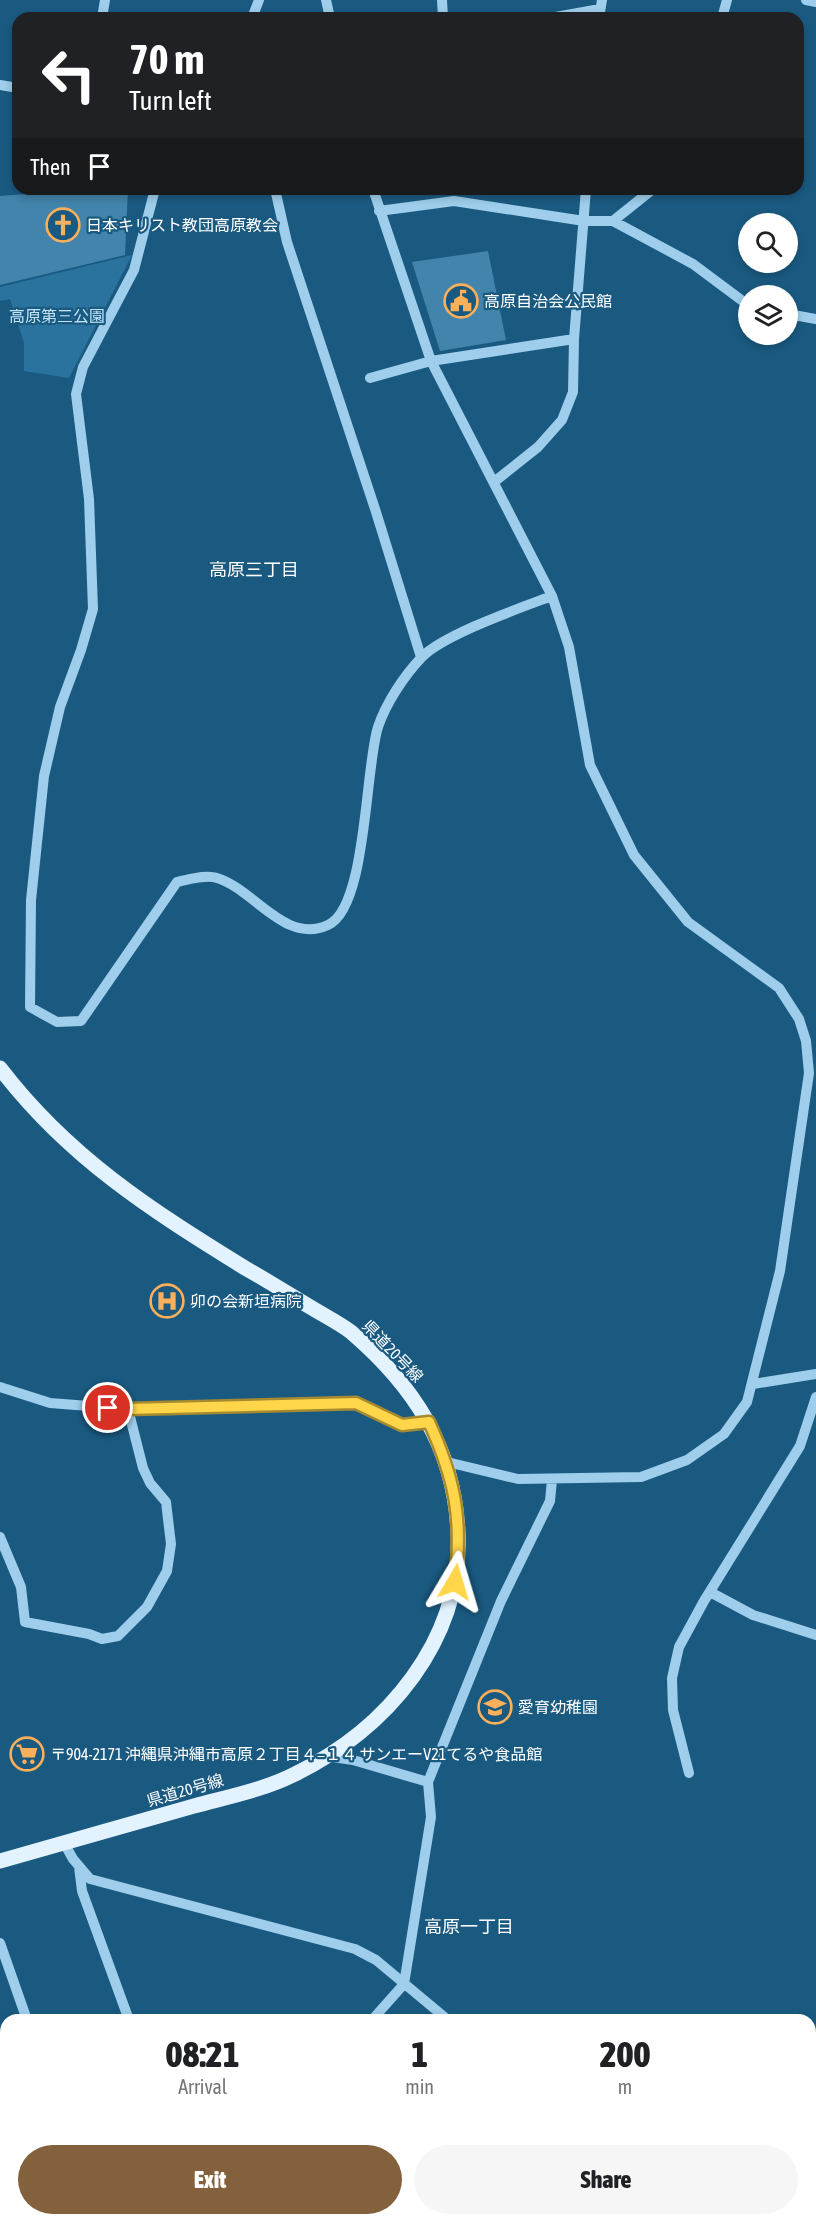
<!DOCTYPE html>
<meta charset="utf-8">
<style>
:root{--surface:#fff;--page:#f6f6f6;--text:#202124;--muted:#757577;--accent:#83613c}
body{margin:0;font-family:"Asap Condensed","Noto Sans JP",sans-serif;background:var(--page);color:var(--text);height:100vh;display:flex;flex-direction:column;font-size:22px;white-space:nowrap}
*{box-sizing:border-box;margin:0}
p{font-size:20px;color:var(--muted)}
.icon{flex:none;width:33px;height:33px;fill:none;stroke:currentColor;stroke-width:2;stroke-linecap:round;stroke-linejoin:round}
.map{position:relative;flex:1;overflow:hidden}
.panel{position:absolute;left:0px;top:2014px;width:816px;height:212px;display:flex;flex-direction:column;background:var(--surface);border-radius:18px 18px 0 0;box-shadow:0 3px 9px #0003}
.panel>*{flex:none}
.top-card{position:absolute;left:12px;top:12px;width:792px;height:183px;border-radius:18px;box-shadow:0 3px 9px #0003;background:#202124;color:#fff;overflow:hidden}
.tools{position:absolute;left:738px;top:213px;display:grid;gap:12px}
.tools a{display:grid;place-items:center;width:60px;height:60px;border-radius:50%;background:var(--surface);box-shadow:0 3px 9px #0003;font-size:30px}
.pin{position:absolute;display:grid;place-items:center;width:51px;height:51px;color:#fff;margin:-26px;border:3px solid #fff;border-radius:50%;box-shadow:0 2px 6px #0007}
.me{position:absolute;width:66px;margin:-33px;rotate:7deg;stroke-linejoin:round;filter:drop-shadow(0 0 4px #0008)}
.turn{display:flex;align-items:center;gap:21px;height:126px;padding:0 18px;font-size:27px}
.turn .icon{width:78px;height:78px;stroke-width:2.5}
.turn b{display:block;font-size:42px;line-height:51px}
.then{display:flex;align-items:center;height:57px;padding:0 18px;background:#0003;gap:12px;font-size:22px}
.eta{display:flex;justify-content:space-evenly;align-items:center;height:102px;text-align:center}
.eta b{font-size:36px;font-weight:800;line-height:42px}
.cta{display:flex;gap:12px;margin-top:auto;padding:12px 18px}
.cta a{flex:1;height:69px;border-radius:36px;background:var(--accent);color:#fff;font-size:24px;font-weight:800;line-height:69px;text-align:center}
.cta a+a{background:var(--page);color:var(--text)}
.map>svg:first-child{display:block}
.green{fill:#29739e}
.building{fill:#4284ab}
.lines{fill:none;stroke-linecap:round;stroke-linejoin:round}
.minor{stroke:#9eceeb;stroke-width:10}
.major{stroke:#e2f2ff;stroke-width:15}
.route-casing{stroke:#a68a30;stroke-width:15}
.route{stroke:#ffd54a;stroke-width:10}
.labels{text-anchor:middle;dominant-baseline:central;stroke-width:4.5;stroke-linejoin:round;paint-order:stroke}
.poi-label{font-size:16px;fill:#fff;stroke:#1a5a81;text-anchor:start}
.park-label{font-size:16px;fill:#c2e4f8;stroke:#1a5a81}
.street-label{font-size:16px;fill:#fff;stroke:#1a5a81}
.neighbourhood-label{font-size:18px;fill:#fff;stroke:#1a5a81}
</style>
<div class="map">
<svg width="816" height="2225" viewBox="0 0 816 2225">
<rect width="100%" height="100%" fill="#1a5a81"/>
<path class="green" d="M132,255L69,378L24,371V343L10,299L0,301V287Z"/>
<path class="building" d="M94,189H128L125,255L0,285V196Z
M488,251L506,340L440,351L412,262Z"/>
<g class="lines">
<path class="minor" d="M326,0L330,18
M442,0L443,18
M806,0L816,2
M102,18L105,0
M252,18L259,0
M550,18L600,9
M599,18L602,0
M722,18L727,0
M0,85L18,88
M155,189L134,270L83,367L76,394L89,499L93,609L81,650L60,707L44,776L31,900L30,1007L57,1022L81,1021L177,882C188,880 206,874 217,878C254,889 285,945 328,925C367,908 365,767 378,727C386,703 404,676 421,658C442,635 520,608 552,596
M275,189L287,242L376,512L421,657
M373,189L431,361L552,596L569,647L590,765L634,855L688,922L779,988L799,1019L806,1041L809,1073L780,1271L747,1402L724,1434L687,1460L641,1477L518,1479L447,1462
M379,211L454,201L584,221H613L653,189
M613,221L693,264L748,305
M788,314L816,319
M370,378L431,361L574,339
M494,482L538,447L562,420L573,392L574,339L586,189
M753,1384L816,1374
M0,1387L50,1403L128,1409L356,1403L401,1425L429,1423
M0,1537L21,1587L25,1622L89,1634L102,1639L118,1636L147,1607L167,1571L171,1544L166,1502L150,1483L143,1468L128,1409
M710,1592L753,1615L816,1635
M326,1756L353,1760L428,1782
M689,1773L673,1710L672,1678L679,1647L704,1601L800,1446L816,1397
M64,1843L73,1859L90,1879L355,1949L376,1960L448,2020
M79,1867L82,1891L129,2020
M0,1943L27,2020
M372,2020L404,1984L431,1817L428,1782L501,1601L550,1501L552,1480
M810,2062H815
M0,2083L6,2086
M0,2154L6,2152
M470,2220L471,2225"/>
<path class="major" d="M0,1068C68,1157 151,1210 245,1268C268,1281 290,1295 312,1308C325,1316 339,1323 351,1332C414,1386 454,1447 458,1532C463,1640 387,1730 293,1775C263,1790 227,1797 194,1806C129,1824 65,1843 0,1861"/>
</g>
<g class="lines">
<defs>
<path id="route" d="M108,1408L128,1409L356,1403L402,1425L429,1422C455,1479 463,1520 455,1582"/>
</defs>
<use href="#route" class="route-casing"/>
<use href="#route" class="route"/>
</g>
<defs>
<symbol id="church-ring" viewBox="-11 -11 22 22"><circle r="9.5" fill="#1a5a81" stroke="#fdb059" stroke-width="1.5"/><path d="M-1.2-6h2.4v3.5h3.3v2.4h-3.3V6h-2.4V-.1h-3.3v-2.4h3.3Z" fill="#fdb059"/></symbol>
<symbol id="civic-ring" viewBox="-11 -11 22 22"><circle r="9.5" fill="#1a5a81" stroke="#fdb059" stroke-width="1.5"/><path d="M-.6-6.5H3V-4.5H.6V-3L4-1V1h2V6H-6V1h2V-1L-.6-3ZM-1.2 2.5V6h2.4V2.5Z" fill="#fdb059"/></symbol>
<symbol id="hospital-ring" viewBox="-11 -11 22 22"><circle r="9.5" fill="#1a5a81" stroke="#fdb059" stroke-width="1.5"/><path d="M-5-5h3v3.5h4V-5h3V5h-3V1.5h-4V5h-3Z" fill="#fdb059"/></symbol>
<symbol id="school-ring" viewBox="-11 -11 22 22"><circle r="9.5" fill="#1a5a81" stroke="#fdb059" stroke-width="1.5"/><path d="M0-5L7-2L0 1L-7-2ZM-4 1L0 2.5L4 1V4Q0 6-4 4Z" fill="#fdb059"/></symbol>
<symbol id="supermarket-ring" viewBox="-11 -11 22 22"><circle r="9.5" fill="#1a5a81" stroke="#fdb059" stroke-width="1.5"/><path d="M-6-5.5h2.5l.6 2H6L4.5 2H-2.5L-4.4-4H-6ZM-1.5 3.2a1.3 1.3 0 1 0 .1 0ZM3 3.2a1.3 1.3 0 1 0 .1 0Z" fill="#fdb059"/></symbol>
</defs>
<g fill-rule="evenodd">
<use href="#church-ring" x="44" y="206" width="38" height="38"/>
<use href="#civic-ring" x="442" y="282" width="38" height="38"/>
<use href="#hospital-ring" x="148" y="1282" width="38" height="38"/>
<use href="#school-ring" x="476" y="1688" width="38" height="38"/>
<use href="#supermarket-ring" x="8" y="1735" width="38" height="38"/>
</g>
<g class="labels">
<g class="poi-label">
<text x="86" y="225">日本キリスト教団高原教会</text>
<text x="484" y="301">高原自治会公民館</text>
<text x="190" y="1301">卯の会新垣病院</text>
<text x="518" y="1707">愛育幼稚園</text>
<text x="50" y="1754">〒904-2171 沖縄県沖縄市高原２丁目４−１４ サンエーV21てるや食品館</text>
</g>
<g class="park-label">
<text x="57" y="316">高原第三公園</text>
</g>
<g class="street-label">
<text transform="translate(393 1351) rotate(46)">県道20号線</text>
<text transform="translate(185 1790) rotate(-16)">県道20号線</text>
</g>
<g class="neighbourhood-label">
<text x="254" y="569">高原三丁目</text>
<text x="469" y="1926">高原一丁目</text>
</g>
</g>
</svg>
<div class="tools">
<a><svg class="icon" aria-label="search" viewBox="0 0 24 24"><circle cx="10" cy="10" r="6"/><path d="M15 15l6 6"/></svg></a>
<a><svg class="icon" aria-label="layers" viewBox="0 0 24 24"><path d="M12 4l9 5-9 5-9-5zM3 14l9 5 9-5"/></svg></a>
</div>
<div class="pin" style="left:108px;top:1408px;background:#d93025"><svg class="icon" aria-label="arrive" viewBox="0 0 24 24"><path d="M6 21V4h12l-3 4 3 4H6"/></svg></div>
<svg class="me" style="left:455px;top:1582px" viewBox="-20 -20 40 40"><path d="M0-17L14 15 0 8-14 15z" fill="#ffd54a" stroke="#fff" stroke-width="4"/></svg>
<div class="top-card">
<div class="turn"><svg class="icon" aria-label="left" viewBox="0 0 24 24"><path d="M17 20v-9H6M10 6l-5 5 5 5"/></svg><div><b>70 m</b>Turn left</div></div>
<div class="then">Then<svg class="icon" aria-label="arrive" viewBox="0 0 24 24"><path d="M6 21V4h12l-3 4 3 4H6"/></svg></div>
</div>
<section class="panel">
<div class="eta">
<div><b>08:21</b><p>Arrival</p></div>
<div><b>1</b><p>min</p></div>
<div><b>200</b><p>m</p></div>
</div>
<div class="cta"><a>Exit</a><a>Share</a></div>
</section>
</div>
